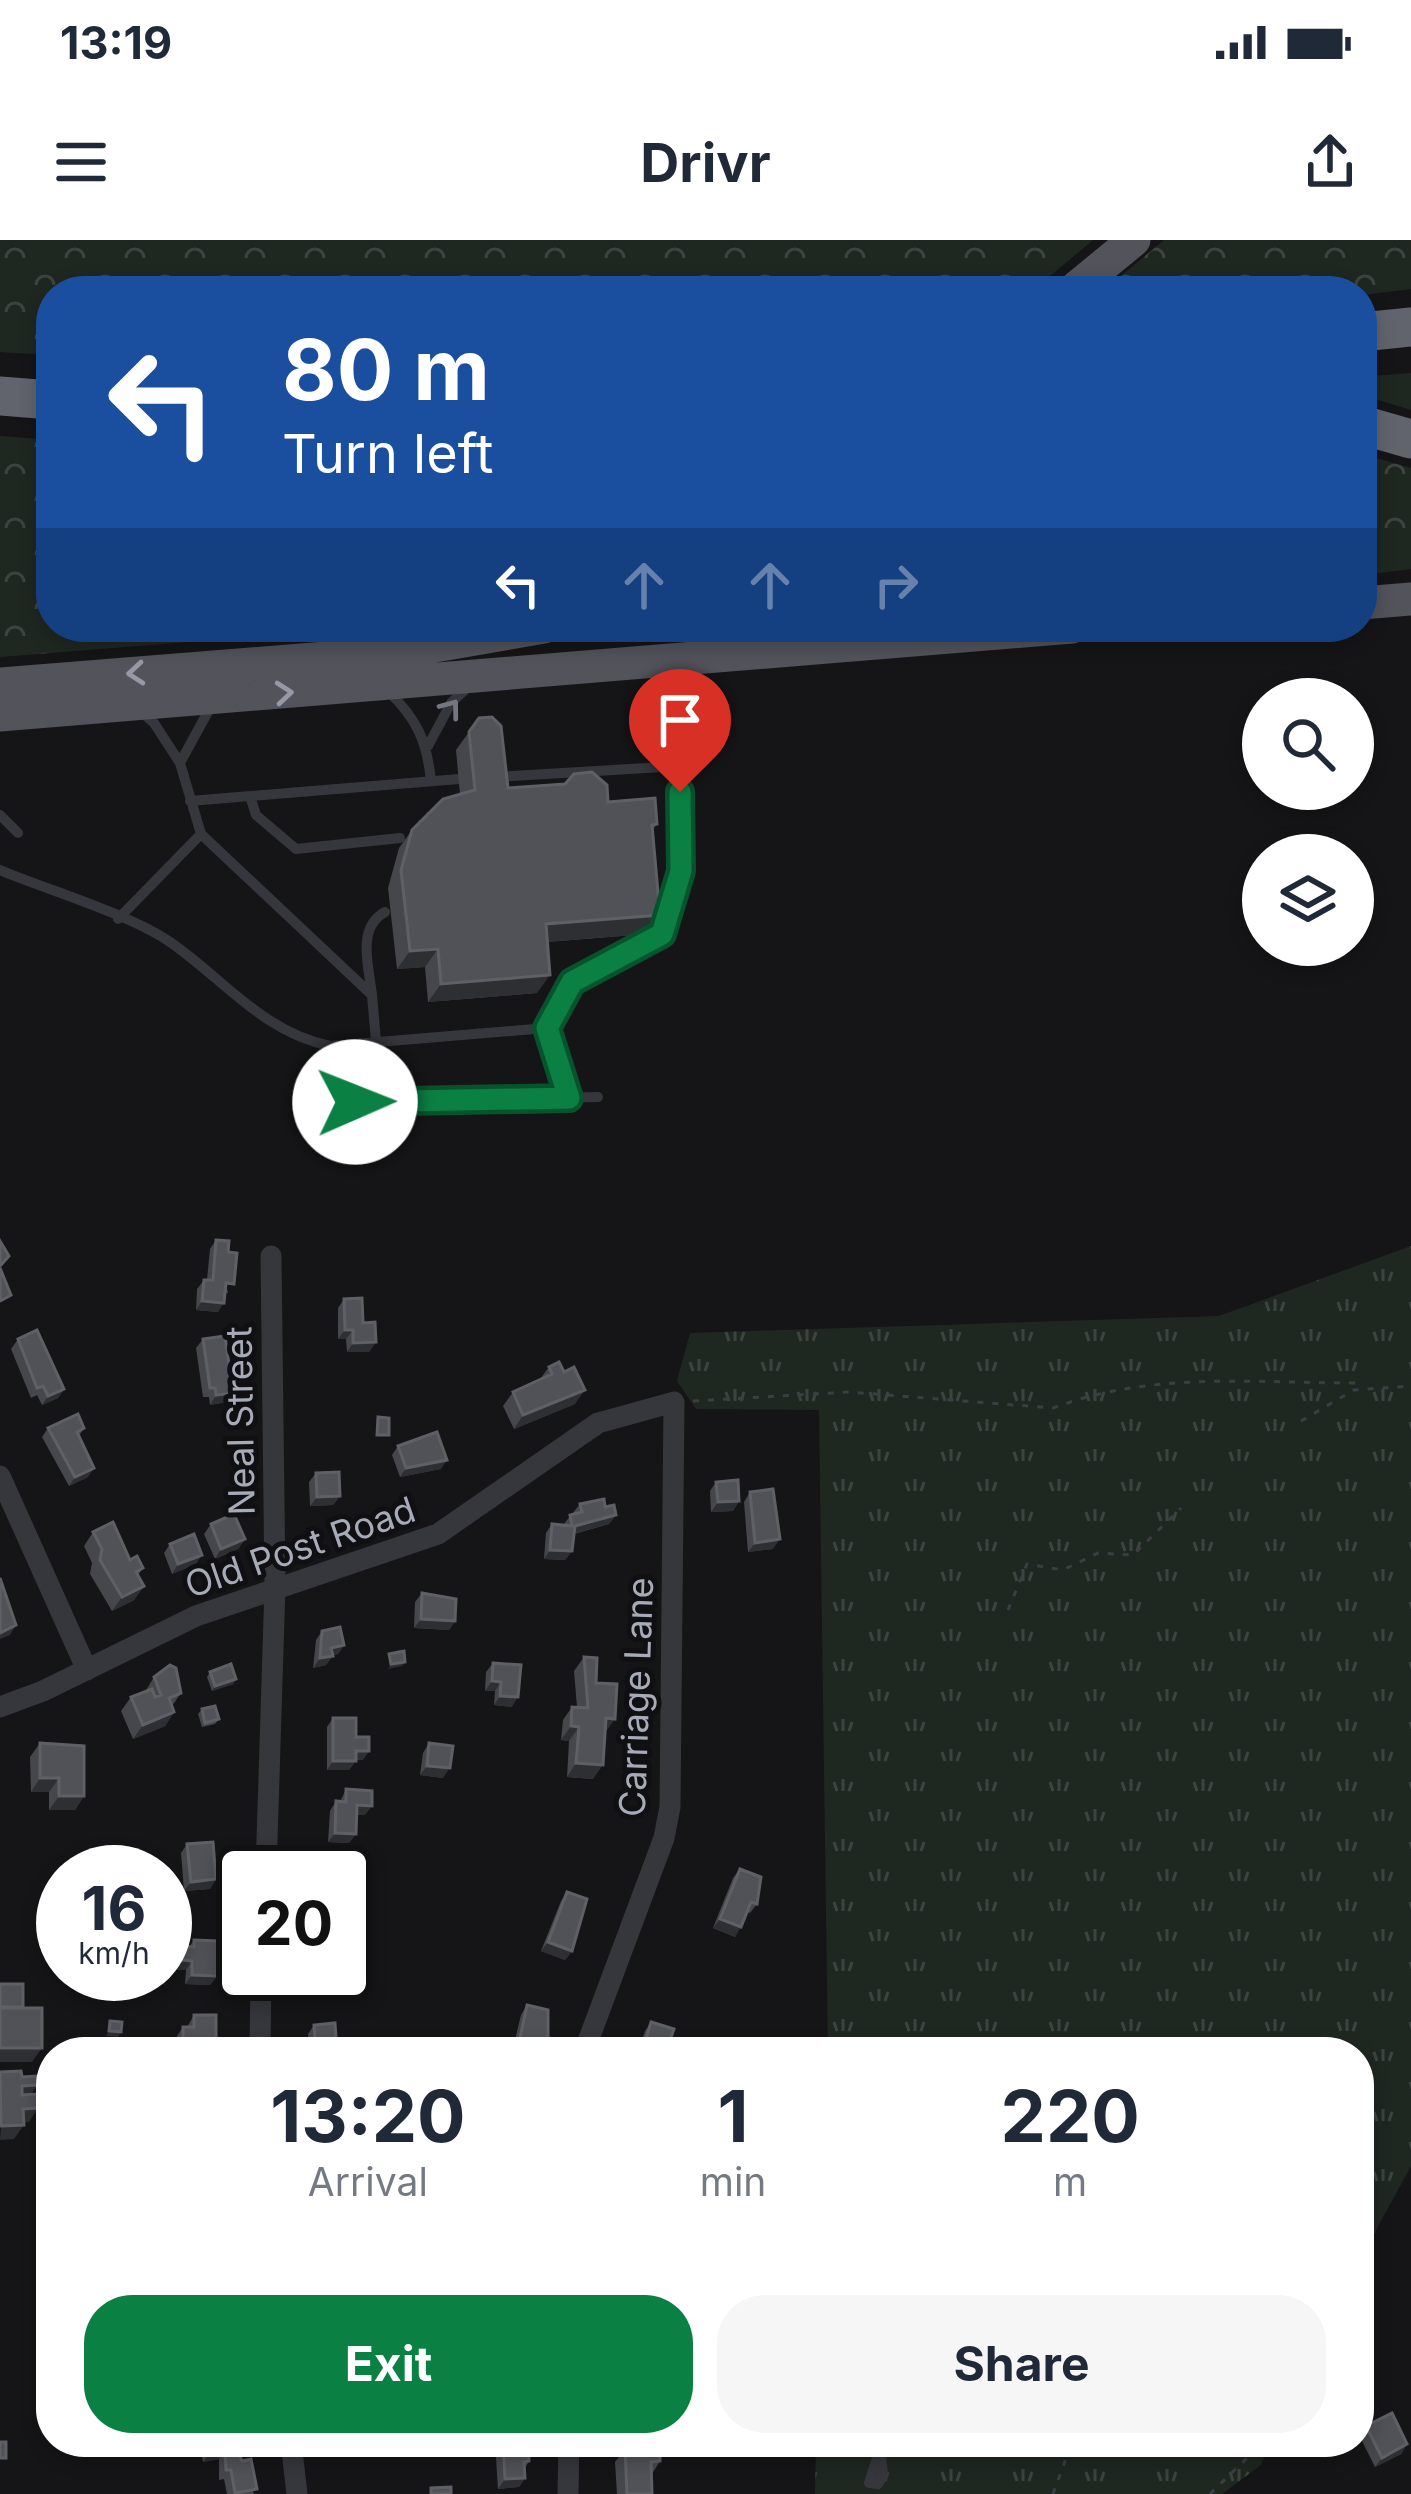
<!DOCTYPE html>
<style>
:root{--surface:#fff;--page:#f6f6f7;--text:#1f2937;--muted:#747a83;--accent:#0b8043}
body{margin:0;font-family:Inter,sans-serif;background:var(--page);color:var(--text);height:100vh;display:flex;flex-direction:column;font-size:45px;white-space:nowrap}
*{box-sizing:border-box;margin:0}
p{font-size:39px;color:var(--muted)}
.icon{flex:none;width:66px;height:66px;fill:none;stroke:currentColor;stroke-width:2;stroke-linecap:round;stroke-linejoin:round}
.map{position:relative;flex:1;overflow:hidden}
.drawer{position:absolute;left:36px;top:1797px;width:1338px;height:420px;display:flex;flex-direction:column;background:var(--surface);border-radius:48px;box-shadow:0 6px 18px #0003}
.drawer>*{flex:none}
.top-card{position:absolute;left:36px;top:36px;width:1341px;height:366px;border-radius:48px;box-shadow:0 6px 18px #0003;background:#1a4fa0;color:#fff;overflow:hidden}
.tools{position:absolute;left:1242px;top:438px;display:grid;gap:24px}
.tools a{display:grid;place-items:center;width:132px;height:132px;border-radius:50%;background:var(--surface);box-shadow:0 6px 18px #0003;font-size:60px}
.speed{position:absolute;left:36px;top:1605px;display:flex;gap:24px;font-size:60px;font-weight:700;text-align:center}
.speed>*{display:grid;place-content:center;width:156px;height:156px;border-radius:50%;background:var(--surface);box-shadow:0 6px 18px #0003;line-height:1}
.speed small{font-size:30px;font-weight:400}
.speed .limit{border:6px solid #111;border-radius:18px;background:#fff;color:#111}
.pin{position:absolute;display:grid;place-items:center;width:102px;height:102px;color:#fff;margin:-123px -51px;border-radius:50% 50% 50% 0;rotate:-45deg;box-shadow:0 0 12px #0007}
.pin .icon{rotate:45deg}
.me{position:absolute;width:132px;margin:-66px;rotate:89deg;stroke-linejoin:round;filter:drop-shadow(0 0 9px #0008)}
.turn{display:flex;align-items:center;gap:42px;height:252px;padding:0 48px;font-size:54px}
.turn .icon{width:156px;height:156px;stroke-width:2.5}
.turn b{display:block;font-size:84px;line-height:102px}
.lanes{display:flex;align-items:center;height:114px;padding:0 48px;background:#0003;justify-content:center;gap:60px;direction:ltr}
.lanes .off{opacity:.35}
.eta{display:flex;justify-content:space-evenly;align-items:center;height:204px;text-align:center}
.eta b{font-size:72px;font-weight:700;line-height:84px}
.cta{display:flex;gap:24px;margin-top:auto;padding:24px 48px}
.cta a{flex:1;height:138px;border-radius:48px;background:var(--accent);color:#fff;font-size:48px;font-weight:700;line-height:138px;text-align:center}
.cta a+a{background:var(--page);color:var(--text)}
.status{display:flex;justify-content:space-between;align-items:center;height:84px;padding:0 60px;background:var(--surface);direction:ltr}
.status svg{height:33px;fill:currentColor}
header{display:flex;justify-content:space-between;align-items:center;height:156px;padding:0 48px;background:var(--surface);font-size:54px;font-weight:700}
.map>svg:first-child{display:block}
.grass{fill:url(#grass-tufts)}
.forest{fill:url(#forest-crowns)}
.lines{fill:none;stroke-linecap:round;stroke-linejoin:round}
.path{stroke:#3c3e43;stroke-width:3;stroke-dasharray:6 9;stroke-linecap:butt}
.lane{stroke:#36373c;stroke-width:10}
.street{stroke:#36373c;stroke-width:21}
.primary{stroke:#52535b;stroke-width:33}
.highway{stroke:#62646d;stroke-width:39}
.wall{fill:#46474c}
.shaded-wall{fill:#2e2f32}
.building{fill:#515258;stroke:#5e6066;stroke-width:3}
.oneway{stroke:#9699a5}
.oneway2{stroke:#747780}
.route-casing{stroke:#07532c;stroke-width:30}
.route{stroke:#0b8043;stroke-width:21}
.labels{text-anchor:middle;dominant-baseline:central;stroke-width:10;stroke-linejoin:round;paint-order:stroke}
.street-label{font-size:36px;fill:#a7abb7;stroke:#101012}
</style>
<div class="status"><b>13:19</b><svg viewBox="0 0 49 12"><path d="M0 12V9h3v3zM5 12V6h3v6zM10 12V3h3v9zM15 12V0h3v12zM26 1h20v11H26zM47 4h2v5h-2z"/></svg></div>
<header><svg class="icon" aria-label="menu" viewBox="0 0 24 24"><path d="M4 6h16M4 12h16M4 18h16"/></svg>Drivr<svg class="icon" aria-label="share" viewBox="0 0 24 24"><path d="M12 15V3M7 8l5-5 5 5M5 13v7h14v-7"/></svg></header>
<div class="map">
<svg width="1411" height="2254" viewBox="0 0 1411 2254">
<defs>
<pattern id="grass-tufts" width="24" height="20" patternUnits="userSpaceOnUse" patternTransform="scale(3)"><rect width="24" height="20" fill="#1f2721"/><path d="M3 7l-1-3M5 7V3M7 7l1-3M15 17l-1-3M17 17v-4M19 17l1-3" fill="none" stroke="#3d443f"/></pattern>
<pattern id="forest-crowns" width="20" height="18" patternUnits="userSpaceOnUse" patternTransform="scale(3)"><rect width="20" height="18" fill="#1f2721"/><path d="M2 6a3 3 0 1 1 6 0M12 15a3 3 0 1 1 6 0" fill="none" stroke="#3d443f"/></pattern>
</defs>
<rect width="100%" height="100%" fill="#151517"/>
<path class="grass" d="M1411,1006V1926L1359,2021V1812H828L819,1170L696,1169L677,1141L690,1093L1219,1076Z
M816,2202H1270L1261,2225L1222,2254H815Z"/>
<path class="forest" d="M0,0H1093L1032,51H51V115L0,112Z
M1164,0H1411V49L1362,55L1103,51Z
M1411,133V170L1362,155V137Z
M0,196L51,200V387H373L0,417Z
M1362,214L1411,228V329L1362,335Z"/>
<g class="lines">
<path class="path" d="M693,1161L849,1152L1053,1168C1152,1131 1252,1143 1356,1143
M1301,1181L1354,1150L1411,1146
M1008,1370L1027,1324L1063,1330L1098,1313L1133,1315L1181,1268
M1053,2254L1072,2202
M1210,2254L1249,2216L1254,2202"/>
<path class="lane" d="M388,451C417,479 427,501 431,541
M139,470L154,483L180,523L201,594L372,755L376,801
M428,506L451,463L470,445
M180,523L210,468
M250,556L256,575L296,609L400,598
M190,561L459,539
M0,575L18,593
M0,630C48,650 129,674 170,702C225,740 261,791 330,806L546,788L571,743L662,694L681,631L680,526L496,537
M118,679L201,594
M372,755C369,727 356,688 385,672
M546,788L569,858
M330,806L328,863L598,857
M878,2215L869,2243L878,2244L883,2235L880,2202"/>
<path class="street" d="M0,1236L87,1430
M0,1467L43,1451L196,1376L438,1294L598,1183L674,1162L670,1567L664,1598L584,1812
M266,1632L275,1346L271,1016
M260,1812L261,1734
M291,2202L297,2254
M568,2254L569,2202"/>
<path class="primary" d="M1072,51L1134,0
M1362,363L1411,359
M0,444L400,412L544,387
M0,475L1072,387"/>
<path class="highway" d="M1362,92L1411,87
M0,156L51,160
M1362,185L1411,199"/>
</g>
<path class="wall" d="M479,478L508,548L608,562L657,584L652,591L660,675L647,694L547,702L537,753L428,762L425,727L397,729L388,648L399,608L412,590L460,554L456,510Z
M216,1000L228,1053H225L218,1072L196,1070L197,1049L204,1040H207L210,1009Z
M344,1059L376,1102L369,1112H347L346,1099H338V1068Z
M18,1099L64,1149L58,1158L42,1165L37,1155L31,1158L11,1109Z
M203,1099L233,1153L227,1162L210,1165L209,1157H203L196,1108Z
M549,1127L575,1164L514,1189L503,1166L513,1152L540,1139Z
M48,1188H84L79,1196L88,1237L69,1246L42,1197Z
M398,1206L441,1229L400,1237L392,1215Z
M316,1233L340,1256L333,1265L310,1266L309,1242Z
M716,1242L739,1261L733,1271L711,1272L710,1251Z
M750,1252L773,1309L748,1312L744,1262Z
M580,1264L605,1267L616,1275L609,1284L574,1294L572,1311L565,1320L544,1319L546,1293L552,1284L563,1285Z
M211,1284L245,1299L238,1309L215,1319L204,1294Z
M93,1292L143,1328L138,1335L144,1346L134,1360L112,1371L90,1334L92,1323L84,1306Z
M170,1304L196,1324L172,1334L164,1313Z
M422,1353L455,1381L449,1390L414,1388L415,1362Z
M322,1391L344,1405L338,1414L333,1415L326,1425L313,1428L316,1400Z
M584,1417L596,1443L605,1493L593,1539L567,1537L569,1501L561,1500L563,1480L572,1467H577L574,1431Z
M493,1423L512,1467L494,1465L495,1451H485L486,1432Z
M210,1432L236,1439L233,1444L212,1451L207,1437Z
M154,1437L181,1453L172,1466L174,1472L165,1486L133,1499L121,1471L131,1457L145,1452Z
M202,1469L219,1479L215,1484L202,1487L198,1474Z
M333,1478L356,1497L363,1520H356L349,1530H327V1487Z
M40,1503L84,1556L75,1570H49V1552H31L30,1517Z
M429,1503L443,1538L420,1535L423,1513Z
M346,1549L365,1575H357L356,1594L349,1603L328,1602L330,1571L336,1561L340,1562Z
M187,1604L216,1639L210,1649L184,1651L181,1613Z
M740,1629L757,1664L750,1673L747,1672L735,1697L713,1688L733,1638Z
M567,1652L572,1711L565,1720L541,1711L561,1661Z
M194,1700L217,1736L210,1745L185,1744L186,1730H174V1716L181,1706L189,1707Z
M312,1734H341V1741L334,1750H312Z
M527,1765L544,1812H512L521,1775Z
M194,1775L216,1797L220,1812H187V1810H177V1796L183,1787H187Z
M651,1782L666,1812H638L645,1791Z
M314,1785L337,1812H309L308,1794Z
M1366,2186L1407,2204L1401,2214L1375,2227L1359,2195Z
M199,2202H234L254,2254H227L224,2239L219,2240V2219L203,2222Z
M495,2202H528L529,2221L525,2228V2238L519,2247L498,2249Z
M625,2209L660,2221L652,2234L653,2254H617L615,2222Z"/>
<path class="shaded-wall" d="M660,675L647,694L533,703L546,684Z
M438,709L425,727L397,729L410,711Z
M550,735L537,753L428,762L441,744Z
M202,1061L224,1063L218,1072L196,1070Z
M345,1090H353L346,1099H338Z
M376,1102L369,1112H347L353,1103Z
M64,1149L58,1158L42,1165L48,1156Z
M585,1150L575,1164L514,1189L523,1175Z
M233,1153L227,1162L210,1165L216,1155Z
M447,1220L441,1229L400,1237L406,1228Z
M94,1228L88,1237L69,1246L75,1237Z
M340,1256L333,1265L310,1266L317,1257Z
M739,1261L733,1271L711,1272L718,1262Z
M616,1275L609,1284L568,1295L575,1286Z
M245,1299L238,1309L215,1319L221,1309Z
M780,1299L773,1309L748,1312L755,1303Z
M550,1310L572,1311L565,1320L544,1319Z
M202,1315L196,1324L172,1334L178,1324Z
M144,1346L134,1360L112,1371L122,1357Z
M421,1379L455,1381L449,1390L414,1388Z
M16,1385L10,1395L0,1399V1393Z
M344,1405L338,1414L325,1417L331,1408Z
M333,1416L326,1425L313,1428L320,1418Z
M405,1422L402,1426L388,1429L391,1424Z
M236,1439L233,1444L212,1451L215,1446Z
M492,1441L501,1442L495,1451H485Z
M500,1456L518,1457L512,1467L494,1465Z
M174,1472L165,1486L133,1499L143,1485Z
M606,1478L615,1479L605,1493Z
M571,1486L579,1487L569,1501L561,1500Z
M356,1511H369L363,1520H349Z
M333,1521H356L349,1530H327Z
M576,1523L603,1525L593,1539L567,1537Z
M427,1526L450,1528L443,1538L420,1535Z
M40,1538H59L49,1552H31Z
M59,1556H84L75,1570H49Z
M357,1565L372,1566L365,1575H351Z
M335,1593L356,1594L349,1603L328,1602Z
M216,1639L210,1649L184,1651L191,1642Z
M720,1679L741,1687L735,1697L713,1688Z
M548,1702L572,1711L565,1720L541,1711Z
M180,1720L192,1721L186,1730H174Z
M192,1735L217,1736L210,1745L185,1744Z
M319,1741H341L334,1750H312Z
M109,1791L121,1792L118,1797L106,1796Z
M183,1800H194L187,1810H177Z
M0,1808H42L32,1822H0Z
M38,1845L28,1859L12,1860L22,1846Z
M38,1868L29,1882L13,1883L23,1869Z
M24,1885L14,1899L0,1900L1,1886Z
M345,2202H368L363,2208L338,2211Z
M1407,2204L1401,2214L1375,2227L1382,2218Z
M225,2210L219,2219L203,2222L210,2213Z
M525,2238L519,2247L498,2249L505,2239Z"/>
<path class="building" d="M492,477L501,486L508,548L565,544L574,534L592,532L607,545L608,562L655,558L657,584L652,585L660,675L546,684L550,735L441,744L438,709L410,711L401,630L412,590L443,559L475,550L469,492L479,478Z
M216,1000L229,1001L228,1012L237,1013L234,1044L226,1043L224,1063L202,1061L204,1040H213Z
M0,1001L9,1016L0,1026Z
M0,1028L11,1055L0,1061Z
M362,1058L363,1083L375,1082L376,1102L353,1103V1090H345L344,1059Z
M37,1090L64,1149L48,1156L43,1146L37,1148L18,1099Z
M225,1096L233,1153L216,1155L215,1148H210L203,1099Z
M559,1122L564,1132L574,1127L585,1150L523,1175L513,1152L552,1134L549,1127Z
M78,1174L84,1188L77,1192L94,1228L75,1237L48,1188Z
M378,1177L389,1178V1195H377Z
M437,1192L447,1220L406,1228L398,1206Z
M339,1232L340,1256L317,1257L316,1233Z
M738,1240L739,1261L718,1262L716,1242Z
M773,1249L780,1299L755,1303L750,1252Z
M604,1259L605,1267L614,1265L616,1275L575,1286L572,1311L550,1310L552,1284L572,1286L570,1275L582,1272L580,1264Z
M234,1274L245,1299L221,1309L211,1284Z
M113,1282L130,1320L137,1316L143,1328L136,1332L144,1346L122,1357L100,1320L102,1309L93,1292Z
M194,1294L202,1315L178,1324L170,1304Z
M0,1338L16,1385L0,1393Z
M422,1353L456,1359L455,1381L421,1379Z
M340,1387L344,1405L331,1408L333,1416L320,1418L322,1391Z
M404,1411L405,1422L391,1424L389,1414Z
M584,1417L597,1418L596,1443L617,1444L615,1479L606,1478L603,1525L576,1523L579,1487L571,1486L572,1467L588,1468Z
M493,1423L521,1425L518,1457L500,1456L501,1442L492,1441Z
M231,1424L236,1439L215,1446L210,1432Z
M170,1425L176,1428L181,1453L169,1458L174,1472L143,1485L131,1457L152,1449L155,1457L161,1455L154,1437Z
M215,1466L219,1479L205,1483L202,1469Z
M333,1478H356V1497H369V1511H356V1521H333Z
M40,1503L84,1506V1556H59V1538H40Z
M429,1503L453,1506L450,1528L427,1526Z
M346,1549L372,1551V1566L357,1565L356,1594L335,1593L336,1561L346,1562Z
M213,1602L216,1639L191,1642L187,1604Z
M326,1627L346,1629L348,1662L345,1661V1632H325Z
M740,1629L761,1637L757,1664L751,1662L741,1687L720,1679Z
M567,1652L587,1659L572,1711L548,1702Z
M194,1700L218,1701L217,1736L192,1735V1721L180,1720L181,1706L194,1707Z
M319,1734H341V1741H319Z
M0,1744H23V1767H0Z
M527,1765L548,1770V1803L544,1812H517Z
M0,1768H42V1808H0Z
M194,1775H216V1797L222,1805L220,1812H193L194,1800H183V1787H194Z
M110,1781L122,1782L121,1792L109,1791Z
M651,1782L674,1789L666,1812H642Z
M335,1783L337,1812H316L314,1785Z
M21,1831L22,1837L37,1836L38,1845L22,1846V1855L38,1854V1868L23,1869L24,1885L1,1886L0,1832Z
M1392,2173L1407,2204L1382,2218L1366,2186Z
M0,2202H6V2218H0Z
M208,2202H234L242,2221L251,2219L257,2249L235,2253L231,2230H226L225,2210L210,2213Z
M503,2202H528L529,2221L524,2222L525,2238L505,2239Z
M660,2207V2221L651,2222L652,2254H627L625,2209Z
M451,2247V2254H431V2248Z"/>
<defs><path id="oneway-chevron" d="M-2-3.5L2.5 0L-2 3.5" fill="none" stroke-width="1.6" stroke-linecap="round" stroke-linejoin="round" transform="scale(3)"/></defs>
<g class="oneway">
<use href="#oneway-chevron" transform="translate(136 433) rotate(175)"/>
<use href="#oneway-chevron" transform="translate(284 453) rotate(-5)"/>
</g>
<use class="oneway2" href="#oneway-chevron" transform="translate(451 468) rotate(-53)"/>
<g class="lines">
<defs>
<path id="route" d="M355,862L569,858L547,788L572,742L662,694L681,631L680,552"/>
</defs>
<use href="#route" class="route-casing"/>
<use href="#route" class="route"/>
</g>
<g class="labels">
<g class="street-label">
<text transform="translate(240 1181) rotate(-91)">Neal Street</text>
<text transform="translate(300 1307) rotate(-19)">Old Post Road</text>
<text transform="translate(636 1457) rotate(-88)">Carriage Lane</text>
</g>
</g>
</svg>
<div class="tools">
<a><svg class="icon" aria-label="search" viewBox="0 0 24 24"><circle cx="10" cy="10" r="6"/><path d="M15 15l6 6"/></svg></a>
<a><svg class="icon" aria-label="layers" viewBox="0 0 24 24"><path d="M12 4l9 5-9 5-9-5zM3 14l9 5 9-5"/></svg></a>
</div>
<div class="speed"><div>16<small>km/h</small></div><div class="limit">20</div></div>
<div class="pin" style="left:680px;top:552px;background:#d93025"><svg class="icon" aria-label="arrive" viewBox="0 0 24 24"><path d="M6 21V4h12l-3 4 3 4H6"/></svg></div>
<svg class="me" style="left:355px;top:862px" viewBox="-20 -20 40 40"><circle r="19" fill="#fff"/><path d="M0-13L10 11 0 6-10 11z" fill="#0b8043"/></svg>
<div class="top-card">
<div class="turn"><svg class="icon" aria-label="left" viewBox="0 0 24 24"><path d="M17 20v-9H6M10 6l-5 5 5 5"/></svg><div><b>80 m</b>Turn left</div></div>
<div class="lanes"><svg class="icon" aria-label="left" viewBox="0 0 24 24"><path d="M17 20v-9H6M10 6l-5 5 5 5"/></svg><svg class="icon off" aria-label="ahead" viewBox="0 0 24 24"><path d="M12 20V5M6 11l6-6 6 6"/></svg><svg class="icon off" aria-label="ahead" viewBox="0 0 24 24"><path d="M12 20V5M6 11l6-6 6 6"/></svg><svg class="icon off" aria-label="right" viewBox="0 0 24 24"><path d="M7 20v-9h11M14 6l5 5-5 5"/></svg></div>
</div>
<section class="drawer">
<div class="eta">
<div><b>13:20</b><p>Arrival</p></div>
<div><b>1</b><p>min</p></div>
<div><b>220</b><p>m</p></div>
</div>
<div class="cta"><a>Exit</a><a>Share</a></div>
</section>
</div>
